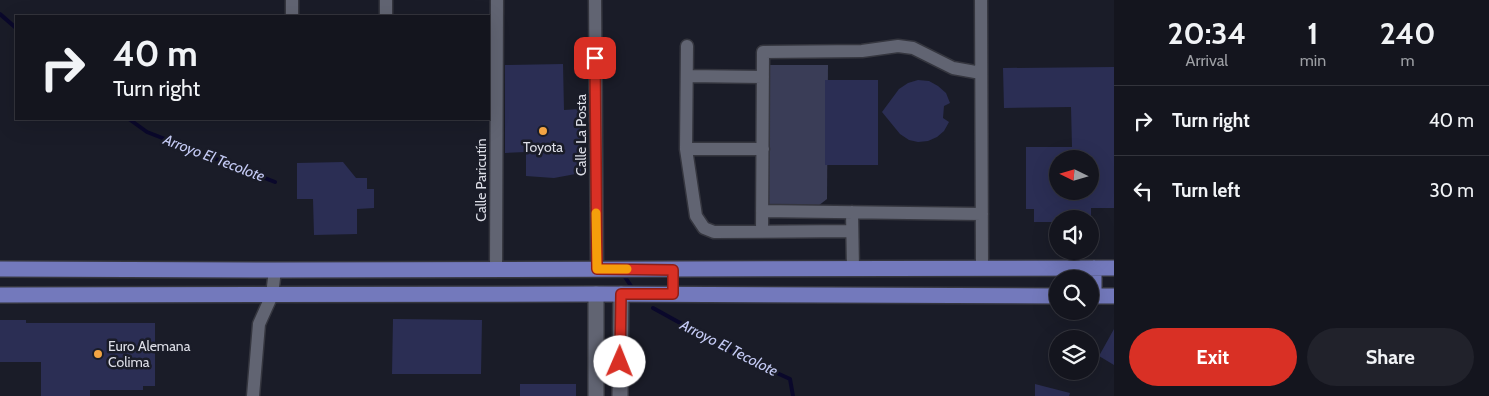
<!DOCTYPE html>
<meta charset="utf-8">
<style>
:root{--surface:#14151e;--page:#21222b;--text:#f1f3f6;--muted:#9d9fa4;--line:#33343c;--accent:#d93025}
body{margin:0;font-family:Cabin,sans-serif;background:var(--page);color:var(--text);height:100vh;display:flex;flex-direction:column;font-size:19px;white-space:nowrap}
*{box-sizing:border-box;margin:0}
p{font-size:16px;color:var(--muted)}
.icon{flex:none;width:28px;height:28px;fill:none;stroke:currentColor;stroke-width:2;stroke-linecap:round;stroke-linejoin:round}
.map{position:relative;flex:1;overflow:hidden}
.sheet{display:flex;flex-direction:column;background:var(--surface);width:375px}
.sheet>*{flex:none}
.guide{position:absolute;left:15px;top:15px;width:475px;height:105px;border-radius:0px;box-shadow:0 5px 20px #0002,0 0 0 1px var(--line);background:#14151e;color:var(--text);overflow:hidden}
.needle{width:32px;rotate:275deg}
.fabs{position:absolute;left:1049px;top:150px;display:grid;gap:10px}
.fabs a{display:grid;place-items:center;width:50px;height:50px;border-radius:50%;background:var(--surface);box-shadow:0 5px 20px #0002,0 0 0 1px var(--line);font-size:25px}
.pin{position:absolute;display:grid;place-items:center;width:42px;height:42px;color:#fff;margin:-21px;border-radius:10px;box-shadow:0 2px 8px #0006}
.me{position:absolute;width:55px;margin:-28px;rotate:1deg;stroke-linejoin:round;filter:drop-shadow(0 0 4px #0008)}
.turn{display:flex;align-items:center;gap:18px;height:105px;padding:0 15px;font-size:22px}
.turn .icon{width:65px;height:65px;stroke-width:2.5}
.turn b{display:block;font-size:35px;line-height:42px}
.eta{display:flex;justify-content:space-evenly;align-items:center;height:85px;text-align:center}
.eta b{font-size:30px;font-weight:800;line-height:35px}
.cta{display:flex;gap:10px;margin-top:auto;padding:10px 15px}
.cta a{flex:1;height:58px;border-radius:30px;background:var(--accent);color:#fff;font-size:20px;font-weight:800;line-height:58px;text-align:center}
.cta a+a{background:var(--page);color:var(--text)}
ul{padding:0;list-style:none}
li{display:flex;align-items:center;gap:15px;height:70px;padding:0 15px;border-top:1px solid var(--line)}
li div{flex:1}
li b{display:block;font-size:19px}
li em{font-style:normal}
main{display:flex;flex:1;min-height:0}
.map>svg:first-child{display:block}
.green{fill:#3a3d57}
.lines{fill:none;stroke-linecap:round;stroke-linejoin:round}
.stream{stroke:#0a082b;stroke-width:4}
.building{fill:#2b2e54;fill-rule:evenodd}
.street-casing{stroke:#35363f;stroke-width:15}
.secondary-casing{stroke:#35363f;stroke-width:18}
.primary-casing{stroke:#35363f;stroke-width:18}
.street{stroke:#616472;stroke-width:12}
.secondary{stroke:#616472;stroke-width:15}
.primary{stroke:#7379bc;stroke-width:15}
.route-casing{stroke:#8d1f18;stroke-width:12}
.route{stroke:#d93025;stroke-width:9}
.slow{stroke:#f59e0b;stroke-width:9}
.poi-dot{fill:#f3a443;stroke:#1a1c28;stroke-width:2}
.labels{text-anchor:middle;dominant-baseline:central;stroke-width:5;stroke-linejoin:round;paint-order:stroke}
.street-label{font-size:14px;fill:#dddee7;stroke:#1a1c28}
.poi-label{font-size:14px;fill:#dddee7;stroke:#1a1c28}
.water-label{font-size:15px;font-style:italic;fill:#c4caf4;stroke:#1a1c28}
</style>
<main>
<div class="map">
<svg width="1114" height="396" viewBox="0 0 1114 396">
<rect width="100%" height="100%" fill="#1a1c28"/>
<path class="green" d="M769,65H828L827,199L818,206H769Z"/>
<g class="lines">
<path class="stream" d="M0,14L16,28
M129,119L147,132L275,182
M625,277L633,289
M653,308L740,356L790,379L793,396"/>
</g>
<path class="building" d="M563,64L564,110L580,109L581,173L554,178L526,176V152L505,153V65Z
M1114,67V208H1091V219H1058V222H1034V209H1026V147H1072L1071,107L1004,108L1003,68ZM1058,159H1090V191H1058Z
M825,80H878V165H825Z
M918,80L929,81L938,86L946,93L950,103L944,106L943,118L949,122L944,131L937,137L928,141L918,142L909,140L900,134L882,112L899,89L908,83Z
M343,162L356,178H367V189H374V208L357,209V234L314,235L313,199H297V163Z
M393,319L482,320L481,374H392Z
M0,320H26V323H155V386H143V390H90V396H41V362H0Z
M1114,329V365L1099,356Z
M520,384H576V396H520Z
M1035,384L1070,393L1069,396H1035Z"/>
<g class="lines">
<defs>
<path id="street" d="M292,0V16
M595,0L597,269
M981,0L982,268
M386,16V0
M687,46L686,149L696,216L704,228L714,232L852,231
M687,76L763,77
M686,149H763
M762,211L982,214
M852,212L853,269
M762,231L763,52L862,51L898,46L913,48L953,68L981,73
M496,270L497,0
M253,396L259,324L272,295L275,270"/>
<path id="secondary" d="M596,396V294
M620,396L621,294"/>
<path id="primary" d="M0,269L275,270L1114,268
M0,295L596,294L1058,296
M1090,296H1114
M1094,296V268"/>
</defs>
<use href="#street" class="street-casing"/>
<use href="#secondary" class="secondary-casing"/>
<use href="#primary" class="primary-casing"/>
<use href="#street" class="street"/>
<use href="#secondary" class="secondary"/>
<use href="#primary" class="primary"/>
</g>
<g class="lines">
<defs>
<path id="route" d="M595,58L597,269L673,270V294H621L620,362"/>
</defs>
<use href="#route" class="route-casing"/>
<use href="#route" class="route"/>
<path class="slow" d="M596,213L597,269H627"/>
</g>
<g class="poi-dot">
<circle cx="543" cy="131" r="5"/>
<circle cx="98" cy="354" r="5"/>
</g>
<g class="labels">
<g class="street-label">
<text transform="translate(581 135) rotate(-90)">Calle La Posta</text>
<text transform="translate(481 180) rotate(-90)">Calle Paricutín</text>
</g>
<g class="poi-label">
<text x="543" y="147">Toyota</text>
<text x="108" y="346" text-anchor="start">Euro Alemana<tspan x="108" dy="16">Colima</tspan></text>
</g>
<g class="water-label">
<text transform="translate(214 158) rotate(21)">Arroyo El Tecolote</text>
<text transform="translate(729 348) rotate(27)">Arroyo El Tecolote</text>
</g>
</g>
</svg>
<div class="fabs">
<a><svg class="needle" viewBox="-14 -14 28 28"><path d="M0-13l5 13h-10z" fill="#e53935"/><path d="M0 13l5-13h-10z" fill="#9d9fa4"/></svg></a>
<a><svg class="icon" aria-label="sound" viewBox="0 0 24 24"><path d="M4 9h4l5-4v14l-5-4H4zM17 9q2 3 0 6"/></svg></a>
<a><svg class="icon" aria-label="search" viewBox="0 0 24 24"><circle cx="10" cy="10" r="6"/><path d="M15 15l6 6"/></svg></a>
<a><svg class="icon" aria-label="layers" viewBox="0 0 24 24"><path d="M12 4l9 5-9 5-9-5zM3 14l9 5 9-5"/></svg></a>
</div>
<div class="pin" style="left:595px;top:58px;background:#d93025"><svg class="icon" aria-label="arrive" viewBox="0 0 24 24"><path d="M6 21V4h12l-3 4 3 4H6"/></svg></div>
<svg class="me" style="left:620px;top:362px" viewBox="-20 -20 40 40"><circle r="19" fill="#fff"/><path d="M0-13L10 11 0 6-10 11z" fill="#d93025"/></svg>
<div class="guide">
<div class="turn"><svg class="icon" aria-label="right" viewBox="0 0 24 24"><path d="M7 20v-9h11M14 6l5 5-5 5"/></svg><div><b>40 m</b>Turn right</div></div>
</div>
</div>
<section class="sheet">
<div class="eta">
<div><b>20:34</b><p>Arrival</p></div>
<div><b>1</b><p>min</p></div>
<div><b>240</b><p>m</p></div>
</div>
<ul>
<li><svg class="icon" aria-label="right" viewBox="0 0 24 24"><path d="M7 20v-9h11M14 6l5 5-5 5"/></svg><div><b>Turn right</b></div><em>40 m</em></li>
<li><svg class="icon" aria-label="left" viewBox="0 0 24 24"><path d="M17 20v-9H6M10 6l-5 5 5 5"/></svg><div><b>Turn left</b></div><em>30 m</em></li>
</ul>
<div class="cta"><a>Exit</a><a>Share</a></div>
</section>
</main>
